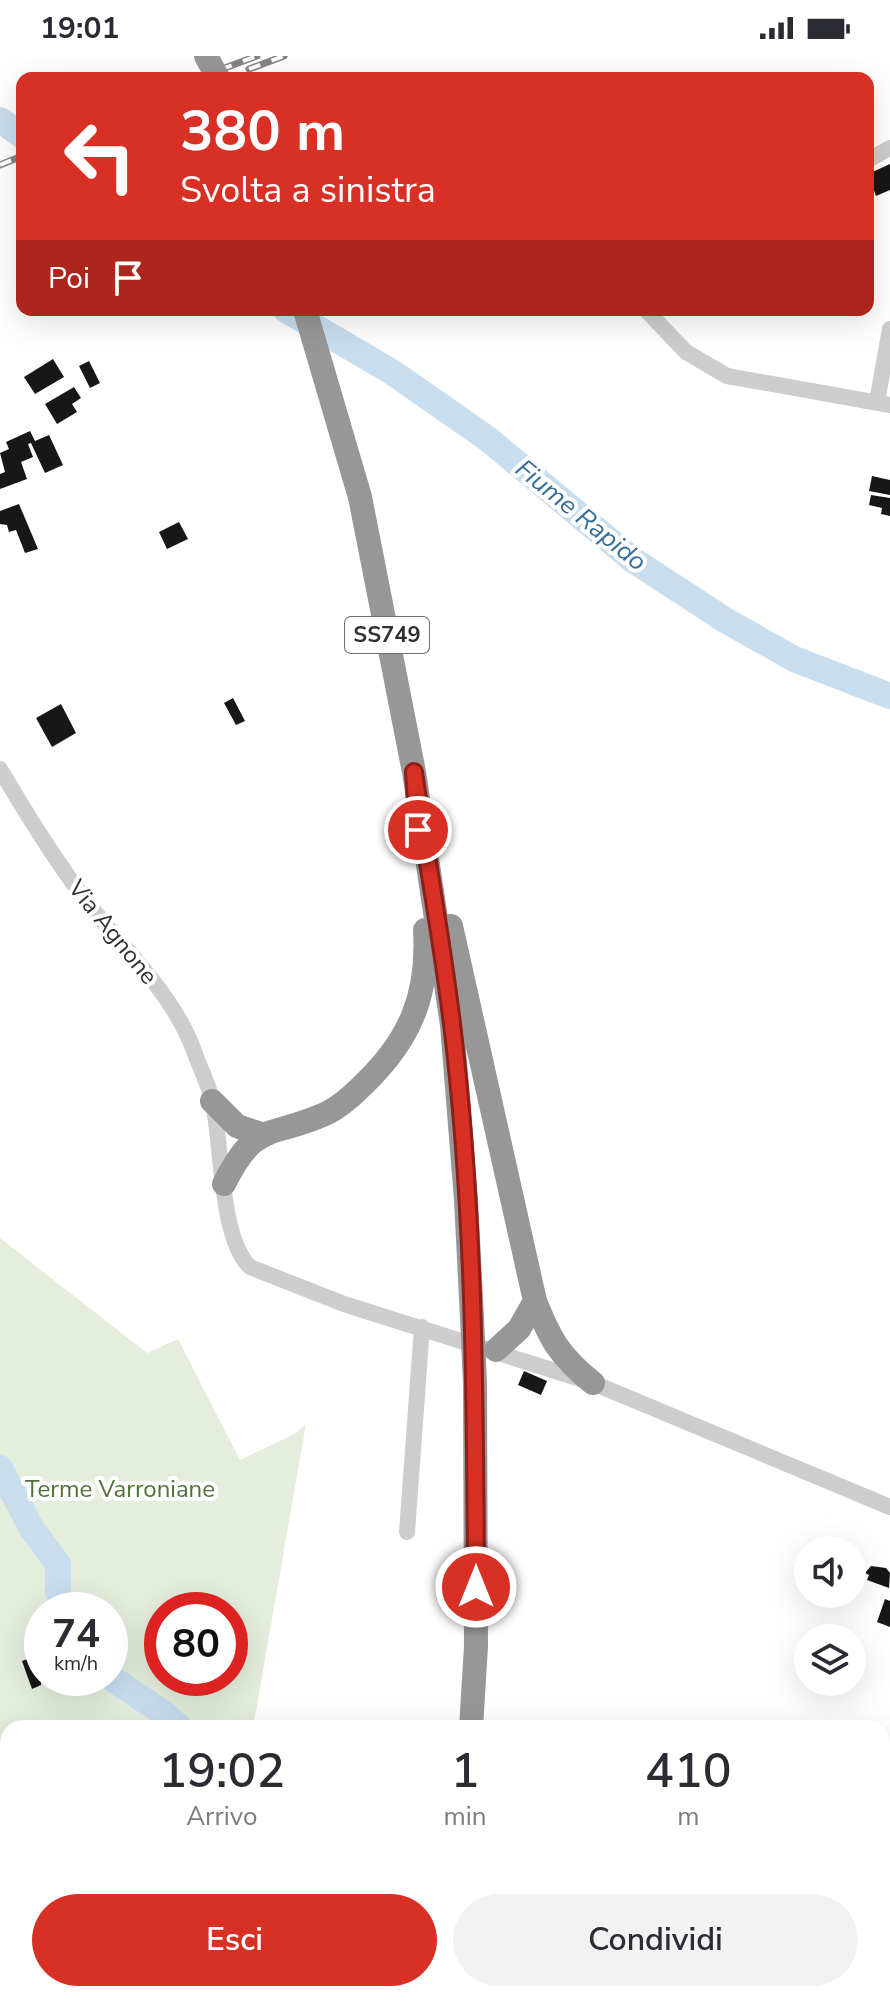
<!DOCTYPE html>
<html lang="it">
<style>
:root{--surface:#fff;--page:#f2f2f3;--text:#2b2b33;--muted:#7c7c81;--accent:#d93025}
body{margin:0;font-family:"Nunito Sans",sans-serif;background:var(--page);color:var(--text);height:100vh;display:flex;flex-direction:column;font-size:30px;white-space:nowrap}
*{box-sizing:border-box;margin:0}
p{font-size:26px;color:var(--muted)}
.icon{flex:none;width:44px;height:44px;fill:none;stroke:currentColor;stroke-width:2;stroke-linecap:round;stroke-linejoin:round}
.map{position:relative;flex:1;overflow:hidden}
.drawer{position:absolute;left:0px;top:1664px;width:890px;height:282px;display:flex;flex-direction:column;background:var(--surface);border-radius:24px 24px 0 0;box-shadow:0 8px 32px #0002}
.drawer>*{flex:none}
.banner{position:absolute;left:16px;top:16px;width:858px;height:244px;border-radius:16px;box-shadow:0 8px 32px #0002;background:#d93025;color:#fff;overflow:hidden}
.tools{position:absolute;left:794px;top:1480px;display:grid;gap:16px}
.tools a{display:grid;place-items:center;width:72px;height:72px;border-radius:50%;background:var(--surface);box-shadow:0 8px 32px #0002;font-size:40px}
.speed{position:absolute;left:24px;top:1536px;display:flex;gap:16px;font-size:40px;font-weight:700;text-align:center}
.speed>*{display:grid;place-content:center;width:104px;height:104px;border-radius:50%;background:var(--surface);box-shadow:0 8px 32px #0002;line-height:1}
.speed small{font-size:20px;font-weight:400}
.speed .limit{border:12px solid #d22;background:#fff;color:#111}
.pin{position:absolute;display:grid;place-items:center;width:68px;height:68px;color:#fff;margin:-34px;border:4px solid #fff;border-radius:50%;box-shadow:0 2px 8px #0007}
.me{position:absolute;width:88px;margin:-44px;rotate:0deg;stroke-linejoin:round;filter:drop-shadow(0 0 6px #0008)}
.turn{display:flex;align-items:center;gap:28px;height:168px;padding:0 32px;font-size:36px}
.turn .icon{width:104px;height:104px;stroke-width:2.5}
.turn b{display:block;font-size:56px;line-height:68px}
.then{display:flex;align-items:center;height:76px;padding:0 32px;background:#0003;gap:16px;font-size:30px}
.eta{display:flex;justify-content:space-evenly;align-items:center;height:136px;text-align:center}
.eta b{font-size:48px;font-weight:600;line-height:56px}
.cta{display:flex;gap:16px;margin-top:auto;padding:16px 32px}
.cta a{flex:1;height:92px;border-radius:48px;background:var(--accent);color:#fff;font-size:32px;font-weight:600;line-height:92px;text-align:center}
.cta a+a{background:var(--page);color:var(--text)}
.status{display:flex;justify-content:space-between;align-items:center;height:56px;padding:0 40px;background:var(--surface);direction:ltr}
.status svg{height:22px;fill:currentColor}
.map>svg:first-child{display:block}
.green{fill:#e5eedd;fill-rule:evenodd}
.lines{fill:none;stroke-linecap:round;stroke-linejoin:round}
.river{stroke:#c8deef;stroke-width:26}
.building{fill:#171717}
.minor{stroke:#cdcdcd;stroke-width:16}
.highway{stroke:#979797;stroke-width:24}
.rail-casing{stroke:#858585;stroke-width:7}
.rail{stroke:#fff;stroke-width:4;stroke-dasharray:12;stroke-linecap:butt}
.highway-bridge{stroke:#979797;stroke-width:24}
.route-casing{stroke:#8d1f18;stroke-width:20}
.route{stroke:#d93025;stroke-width:14}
.labels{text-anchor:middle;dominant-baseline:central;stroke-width:8;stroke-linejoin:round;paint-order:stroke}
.shield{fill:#fff;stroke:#6e6e6e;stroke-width:2}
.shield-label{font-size:22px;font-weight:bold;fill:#303030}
.street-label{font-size:24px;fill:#303030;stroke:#fff}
.park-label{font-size:24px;fill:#516f39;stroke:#fff}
.water-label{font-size:26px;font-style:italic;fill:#376f99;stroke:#fff}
</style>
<div class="status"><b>19:01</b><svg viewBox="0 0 49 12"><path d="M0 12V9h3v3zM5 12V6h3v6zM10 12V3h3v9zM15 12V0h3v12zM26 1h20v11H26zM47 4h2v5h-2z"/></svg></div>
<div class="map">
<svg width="890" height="1945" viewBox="0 0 890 1945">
<rect width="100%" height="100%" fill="#fff"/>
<path class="green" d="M0,1182L147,1297L178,1283L240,1404L294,1378L306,1368L253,1672H8V1768L0,1764ZM42,1554H110V1622H42ZM162,1554H230V1622H162Z"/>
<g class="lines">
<path class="river" d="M0,64L22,80
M286,254L392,316L488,383L633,504L725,564L794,603L890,640
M0,1412L32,1473L58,1508V1536L65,1554
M110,1621L166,1659L180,1672
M0,1771L8,1775
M882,1918L890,1908
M246,1938L248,1945
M861,1945L867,1938"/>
</g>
<path class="building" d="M890,108V134L876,140L868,118Z
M53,303L64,321L35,338L24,321Z
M89,305L100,327L90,332L79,310Z
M74,331L81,342L72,348L77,356L57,368L45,348Z
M30,375L35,385L49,379L63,409L45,417L31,387L28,388L33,401L21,406L27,423L0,433V418L5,416L0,397L9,393L6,386Z
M872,420L890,424V439L869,435Z
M871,439L890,442V460L881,458L882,452L869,449Z
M19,448L38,493L25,497L16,474L9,476L7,469L0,468V455Z
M179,466L188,483L167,493L159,476Z
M233,642L245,665L236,669L224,647Z
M61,648L76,677L52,691L36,662Z
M524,1315L547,1325L541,1339L518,1329Z
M871,1510L886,1512L890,1517L889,1532L867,1524L869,1519L865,1517Z
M885,1543L890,1545V1571L877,1566Z
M38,1599L42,1609L41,1629L32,1633L22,1605Z"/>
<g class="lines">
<path class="minor" d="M868,104L890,92
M646,254L686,296L727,320L890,349
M877,346L890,273
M0,713C27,759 55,804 87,846C124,894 173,937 194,995C200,1012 209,1029 213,1047C222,1089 220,1183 250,1211L344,1248L593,1327L890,1451
M407,1476L422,1271"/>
<path class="highway" d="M305,254L360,441L414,716L452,969L466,1144L472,1262
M451,870L535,1245C550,1283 560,1301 593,1327
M212,1045L237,1070L261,1078
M224,1128C256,1064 269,1083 325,1058C339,1052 353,1039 364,1028C410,984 429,939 425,874
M496,1294L519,1273L535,1245
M471,1672L476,1590L475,1327
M450,1945L451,1938"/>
<defs>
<path id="rail" d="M249,13L284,0
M198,22L257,0
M0,109L22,100"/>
</defs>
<use href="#rail" class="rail-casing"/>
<use href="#rail" class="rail"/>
<path class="highway-bridge" d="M206,0L218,22
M472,1262L475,1327"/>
</g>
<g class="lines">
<defs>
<path id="route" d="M418,774L414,716C426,800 442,884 452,968C475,1155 475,1344 476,1531"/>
</defs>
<use href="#route" class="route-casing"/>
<use href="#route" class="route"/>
</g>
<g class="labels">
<rect class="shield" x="345" y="561" width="84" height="36" rx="6"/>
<g class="shield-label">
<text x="387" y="579">SS749</text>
</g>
<g class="street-label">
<text transform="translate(113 876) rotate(51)">Via Agnone</text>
</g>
<g class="park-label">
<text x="120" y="1433">Terme Varroniane</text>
</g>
<g class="water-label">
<text transform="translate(581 459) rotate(39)">Fiume Rapido</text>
</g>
</g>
</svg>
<div class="tools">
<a><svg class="icon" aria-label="sound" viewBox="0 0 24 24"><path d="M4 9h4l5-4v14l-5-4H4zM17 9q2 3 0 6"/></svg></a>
<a><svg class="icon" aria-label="layers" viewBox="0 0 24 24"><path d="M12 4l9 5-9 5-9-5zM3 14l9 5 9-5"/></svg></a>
</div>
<div class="speed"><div>74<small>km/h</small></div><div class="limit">80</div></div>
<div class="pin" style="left:418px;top:774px;background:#d93025"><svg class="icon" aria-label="arrive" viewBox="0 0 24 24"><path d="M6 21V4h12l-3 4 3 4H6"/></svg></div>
<svg class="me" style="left:476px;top:1531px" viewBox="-20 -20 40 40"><circle r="17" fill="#d93025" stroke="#fff" stroke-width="3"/><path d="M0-11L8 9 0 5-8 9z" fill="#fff"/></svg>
<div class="banner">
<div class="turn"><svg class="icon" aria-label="left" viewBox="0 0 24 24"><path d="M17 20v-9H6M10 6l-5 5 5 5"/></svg><div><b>380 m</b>Svolta a sinistra</div></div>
<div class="then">Poi<svg class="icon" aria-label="arrive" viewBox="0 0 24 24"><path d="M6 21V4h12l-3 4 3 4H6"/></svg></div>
</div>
<section class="drawer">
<div class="eta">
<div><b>19:02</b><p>Arrivo</p></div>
<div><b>1</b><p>min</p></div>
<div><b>410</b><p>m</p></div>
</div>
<div class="cta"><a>Esci</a><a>Condividi</a></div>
</section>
</div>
